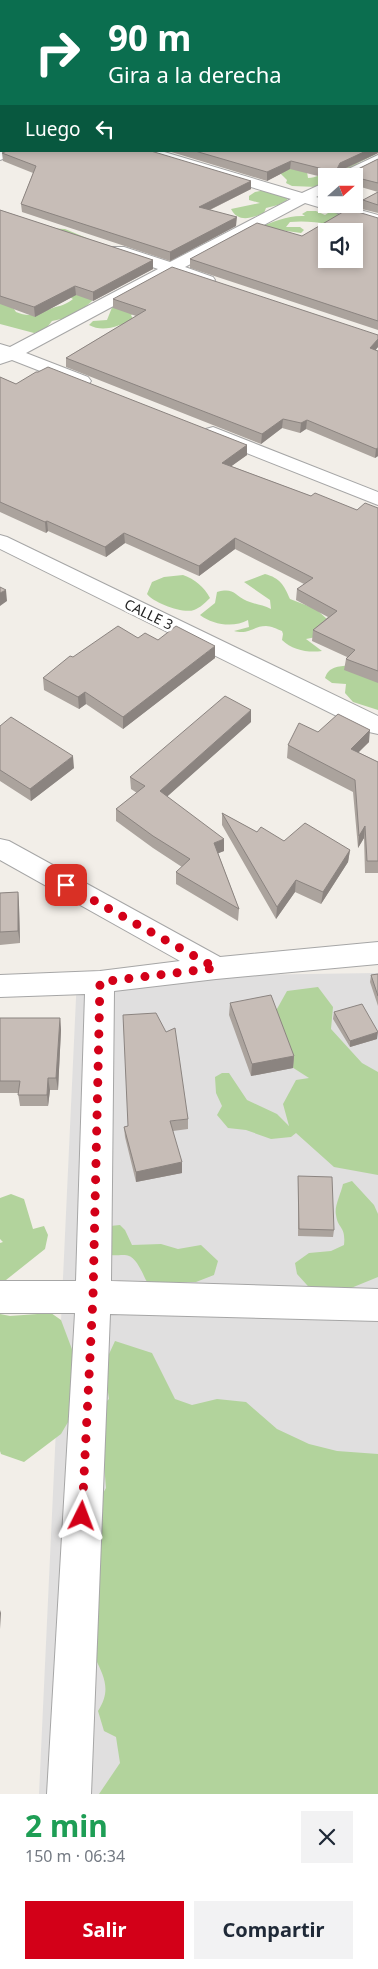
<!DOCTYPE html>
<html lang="es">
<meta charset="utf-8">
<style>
:root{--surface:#fff;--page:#f2f2f3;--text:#1f2937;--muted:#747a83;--accent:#d30018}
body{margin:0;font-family:"Noto Sans",sans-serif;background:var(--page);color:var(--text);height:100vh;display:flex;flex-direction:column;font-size:19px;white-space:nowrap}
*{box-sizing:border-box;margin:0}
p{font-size:16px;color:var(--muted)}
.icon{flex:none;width:28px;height:28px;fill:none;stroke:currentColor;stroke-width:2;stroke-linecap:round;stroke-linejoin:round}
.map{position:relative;height:1794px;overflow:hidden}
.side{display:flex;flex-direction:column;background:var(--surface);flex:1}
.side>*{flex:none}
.guide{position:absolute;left:0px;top:0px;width:379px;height:152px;box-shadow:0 2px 8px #0003;background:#0b6e4f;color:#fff;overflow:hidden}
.needle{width:32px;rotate:69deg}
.buttons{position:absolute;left:318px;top:168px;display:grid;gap:10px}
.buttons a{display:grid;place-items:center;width:45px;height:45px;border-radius:0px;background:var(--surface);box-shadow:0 2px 8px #0003;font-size:25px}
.pin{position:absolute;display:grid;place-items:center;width:42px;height:42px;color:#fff;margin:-21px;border-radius:10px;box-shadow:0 2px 8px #0006}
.me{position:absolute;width:55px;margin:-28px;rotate:3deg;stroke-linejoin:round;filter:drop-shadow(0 0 4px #0008)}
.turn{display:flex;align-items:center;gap:18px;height:105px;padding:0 25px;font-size:22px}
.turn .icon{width:65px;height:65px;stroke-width:2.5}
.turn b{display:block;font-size:35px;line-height:42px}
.then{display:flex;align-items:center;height:48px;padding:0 25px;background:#0003;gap:10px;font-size:19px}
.round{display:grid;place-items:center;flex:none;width:52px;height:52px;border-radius:0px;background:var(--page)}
.head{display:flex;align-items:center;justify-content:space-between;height:85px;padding:0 25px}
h1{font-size:30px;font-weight:700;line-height:38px;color:#1e9e55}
.cta{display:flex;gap:10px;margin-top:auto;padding:10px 25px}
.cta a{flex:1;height:58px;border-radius:0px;background:var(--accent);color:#fff;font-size:20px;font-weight:700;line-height:58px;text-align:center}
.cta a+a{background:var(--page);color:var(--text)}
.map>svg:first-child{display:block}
.residential{fill:#e0dfdf}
.forest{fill:#b2d39c}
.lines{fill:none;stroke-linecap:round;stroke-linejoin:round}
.minor-casing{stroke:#a6a6a6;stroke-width:2}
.minor{fill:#fff;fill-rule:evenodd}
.wall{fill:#aba39d}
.shaded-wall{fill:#8b8480}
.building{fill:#c7bdb7;stroke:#8b8480;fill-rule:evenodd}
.route{stroke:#d30018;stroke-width:9;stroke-dasharray:0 16.2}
.labels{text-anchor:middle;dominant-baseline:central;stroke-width:5;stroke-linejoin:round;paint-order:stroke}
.street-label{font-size:14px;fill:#222;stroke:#fff}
</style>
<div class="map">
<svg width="378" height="1794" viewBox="0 0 378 1794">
<rect width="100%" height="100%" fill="#f2eee8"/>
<path class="residential" d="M378,973V1794H39L77,977Z"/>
<path class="forest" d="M378,136V153L358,163L355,168L326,176V180L317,187L292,186L286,183L287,180L280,173C289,167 296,168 307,172L308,178C325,178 335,160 350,152C357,149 370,151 378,151Z
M265,190L287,197V200L278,205L266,208L264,213C252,218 238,223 231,209L260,203L249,200V196L255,192Z
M307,211H316L325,215L331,211L339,212L355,232C335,224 311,220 290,222L286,227H300L304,230L301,233L258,227C274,222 288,215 305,216L302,214Z
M47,228L65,229L101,244L92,301L75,316L52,321L44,331L34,333L0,324V301L14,309L16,312C28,317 35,315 47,310C57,306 65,306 73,299L63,293Z
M113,305L137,312L131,315L133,319C120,326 103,333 89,325L93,321L107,320Z
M265,574C280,578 284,585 290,599L316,609L328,620L316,637L306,639L322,651C308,653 292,650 282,640L283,634L282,631C277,629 271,626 266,626C253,626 249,635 234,631L249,627L248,620C234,628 213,625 200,615L215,603L217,592C234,587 234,595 247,601C254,604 263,605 271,609L270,600L244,582Z
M183,575C195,579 204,587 210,598C206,602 200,608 194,610C183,614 154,603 147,594L152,582L164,577Z
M349,665L378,675V710L353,702L345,693L346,684L332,683L325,678C329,666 338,667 349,665Z
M318,987L333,1007L331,1029L362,1063L378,1072V1175L334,1167L296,1133L291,1137L271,1139L246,1130L228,1128L217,1115L222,1106L216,1093L215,1077L222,1073H229L247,1100L277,1114L289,1126L283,1104L296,1080L309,1078L284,1062L268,1025L287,991Z
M352,1181L374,1205L378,1214V1277L334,1295H316L297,1274L295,1263L309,1253L331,1251L344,1245C346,1225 338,1230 336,1215C334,1206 341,1194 343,1184Z
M11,1194L24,1199L33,1229L44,1226L48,1235L45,1249L6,1280L0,1282V1243L3,1242L0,1239V1198Z
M120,1225L125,1230L132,1245L161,1244L178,1249L201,1245L218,1261L214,1275L196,1282H147C142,1273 136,1254 124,1255C116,1255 111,1256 103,1254L110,1226Z
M51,1313L61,1320L85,1384L71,1417L61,1434L24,1462L1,1454L0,1451V1314L10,1316Z
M115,1341L152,1353L175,1399L192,1405L217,1399L246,1402L277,1429L309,1444L337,1451L378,1454V1794H99L120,1763L116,1737L104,1731L98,1711C111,1691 105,1678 95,1658L94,1509L106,1488L104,1464L92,1415L109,1399L104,1365Z"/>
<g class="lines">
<defs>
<path id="minor" d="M0,151L1,150L19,151L17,154L0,160Z
M138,151H161L302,193L326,182V192L316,197L326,200V204H339L378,215V225L305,203L185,267L213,277L215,280L213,283L207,285L173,274L26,353L88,377L91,381L88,385L82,386L76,385L12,360L0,364V344L10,347L158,269L112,253L110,250L112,247H124L170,262L291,199L140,154Z
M378,155V165L354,177L338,176L340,173Z
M213,427L378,492V505L206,437L203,433L206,429Z
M0,535L7,537L378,716V734L369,732L0,549Z
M0,839L9,841L220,957L378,942V964L216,979L114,991L111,1281L378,1289V1321L110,1314L91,1794H47L75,1313H0V1281H76L85,994L0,997V975L100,971L180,961L0,860Z"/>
</defs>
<use href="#minor" class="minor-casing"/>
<use href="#minor" class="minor"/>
</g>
<path class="wall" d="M0,0H378V153L343,170H356L378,159V213L362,209L363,200L378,192L354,185V176H326V178L290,169L267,181L168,151H378L1,1V6V5L0,6Z
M0,87H1V149H0Z
M2,153L251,181V189L210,210L236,226L170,261L22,212L21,204L33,173L3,161Z
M0,210L153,260V269L93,301L76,295L35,317L0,304Z
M378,218V330L190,268V259L302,236Z
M113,299L378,335V347L375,350L378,351V456L375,458L306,429L300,433L282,428L261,444L66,367V358L136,316L113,308Z
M0,377L16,384L247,445V455L231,466L311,496L357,510L378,508V683L344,670L346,659L347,657L312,641L313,630L328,617L296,600L297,589L304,584L235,549L199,576L125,543L106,557L48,531L46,533L0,512Z
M138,638L158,640L215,658L123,729L86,704L79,709L44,690L43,678L73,657Z
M251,722L167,796L224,851L218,853L239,909L238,921L176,884V872L182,867L153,848L116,821V809L137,793L131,789L130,777Z
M0,726L74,768L31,801L0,781Z
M318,732L369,742L358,752L378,762V873H365L364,838L358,848L353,792L287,758L288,745Z
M222,813L257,832L284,841L350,850L348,862L321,904L295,892L276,919L222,825Z
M18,892L19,905L20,943L0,945V893Z
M378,974V1006L370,982L371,975Z
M230,1003L294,1056L293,1068L251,1076L229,1015Z
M334,1012L377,1039L350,1047L333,1019Z
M0,1018H60L61,1030L58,1090H50L48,1106H20L18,1093H0Z
M188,1119V1129L173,1131L182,1173L136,1182L125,1137L124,1127Z
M298,1176L334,1230L333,1237L298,1236Z"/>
<path class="shaded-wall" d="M378,146V153L339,171L337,169L340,163L366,151H378Z
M291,161L290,169L267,181V172Z
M251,181V189L199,215V207Z
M237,217L236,226L170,261V252Z
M153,260V269L93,301V292Z
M75,286L76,295L35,317L34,307Z
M378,339V347L369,358L370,348Z
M283,419L282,428L261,444L262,434Z
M307,420L306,429L300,433L301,423Z
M247,445V455L222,473V463Z
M378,448V456L375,458L376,449Z
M47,521L48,531L46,533L45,522Z
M124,533L125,543L106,557L105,547Z
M235,538V549L199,576V566Z
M6,590L7,601L0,606V593Z
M215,646V658L123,729V717Z
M85,692L86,704L79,709L78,697Z
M251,710V722L160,803V791Z
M370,730L369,742L350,761L351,749Z
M73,756L74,768L31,801L30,789Z
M365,826L364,838L358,848L359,836Z
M224,839V851L214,855V843Z
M350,850L348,862L321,904L323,892Z
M296,880L295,892L276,919L277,907Z
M18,892L19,905L20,943L18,931Z
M60,1018L61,1030L58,1090L56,1078Z
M378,1032L377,1039L350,1047V1041Z
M294,1056L293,1068L251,1076L252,1064Z
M48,1078L50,1090L48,1106L47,1095Z
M182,1162V1173L136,1182V1172Z
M0,1610L1,1613L0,1629Z"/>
<path class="building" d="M1,0H378V146V1L1,2Z
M1,6V48L0,47V7Z
M1,58V81L0,77V59Z
M0,87H1V141H0Z
M7,151H151L251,181L199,207L237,217L170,252L21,204L36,166L2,153Z
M195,151H366L340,163L337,169L356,170L378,159V183L354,177V176H351L291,161L267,172Z
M378,192V205L363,200Z
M348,209L378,218V321L190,259L257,223L302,236ZM326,231H354V259H326Z
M0,210L153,260L93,292L75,286L34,307L0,296Z
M172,267L378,335V339L370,348L378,351V448L376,449L307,420L301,423L283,419L262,434L66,358L146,310L113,299Z
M48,367L247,445L222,463L311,496L315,493L357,510L365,503L378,508V671L346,659L355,650L313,630L337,611L297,589L313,578L235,538L199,566L124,533L105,547L47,521L45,522L0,502V377L16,384L36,372H38Z
M0,587L6,590L0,593Z
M118,626L138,638L145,633L158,640L176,626L215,646L123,717L85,692L78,697L43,678L70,656L73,657Z
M225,696L251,710L160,791L224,839L214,843L239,909L176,872L190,859L153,836L116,809L145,786L130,777Z
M338,714L370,730L351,749L378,762V861H367L365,826L359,836L355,780L288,745L299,723L318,732Z
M11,717L73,756L30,789L0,770V726Z
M222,813L257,832L261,827L284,841L305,823L350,850L323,892L296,880L277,907Z
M18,892V931L0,932V893Z
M378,974V996L371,975Z
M271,995L294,1056L252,1064L230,1003Z
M362,1004L378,1032L350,1041L334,1012Z
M156,1013L166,1032L175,1028L188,1119L170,1121L182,1162L136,1172L124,1127L128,1126L123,1015Z
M0,1018H60L56,1078H48L47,1095H18L20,1081H0Z
M298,1176L332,1177L334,1230L299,1229Z"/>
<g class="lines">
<path class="route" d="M66,885L216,968L100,982L93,1297L82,1516"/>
</g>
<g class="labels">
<g class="street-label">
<text transform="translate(149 614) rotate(26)">CALLE 3</text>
</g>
</g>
</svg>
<div class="buttons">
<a><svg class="needle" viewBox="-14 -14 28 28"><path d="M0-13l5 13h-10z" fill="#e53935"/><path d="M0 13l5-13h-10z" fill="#747a83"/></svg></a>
<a><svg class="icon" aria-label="sound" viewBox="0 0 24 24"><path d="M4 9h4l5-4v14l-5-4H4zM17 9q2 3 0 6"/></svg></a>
</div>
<div class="pin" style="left:66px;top:885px;background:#d93025"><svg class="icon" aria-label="arrive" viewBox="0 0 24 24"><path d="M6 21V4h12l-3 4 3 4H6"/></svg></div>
<svg class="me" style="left:82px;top:1516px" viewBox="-20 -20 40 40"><path d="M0-17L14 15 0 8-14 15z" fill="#d30018" stroke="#fff" stroke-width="4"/></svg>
<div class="guide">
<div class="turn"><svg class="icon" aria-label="right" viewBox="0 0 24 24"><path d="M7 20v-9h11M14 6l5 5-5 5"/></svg><div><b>90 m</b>Gira a la derecha</div></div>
<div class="then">Luego<svg class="icon" aria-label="left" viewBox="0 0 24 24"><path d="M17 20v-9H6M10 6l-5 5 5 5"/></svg></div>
</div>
</div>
<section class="side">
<div class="head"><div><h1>2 min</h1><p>150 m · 06:34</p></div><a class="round"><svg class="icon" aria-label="close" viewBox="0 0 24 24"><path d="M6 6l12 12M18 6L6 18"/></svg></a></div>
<div class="cta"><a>Salir</a><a>Compartir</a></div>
</section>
